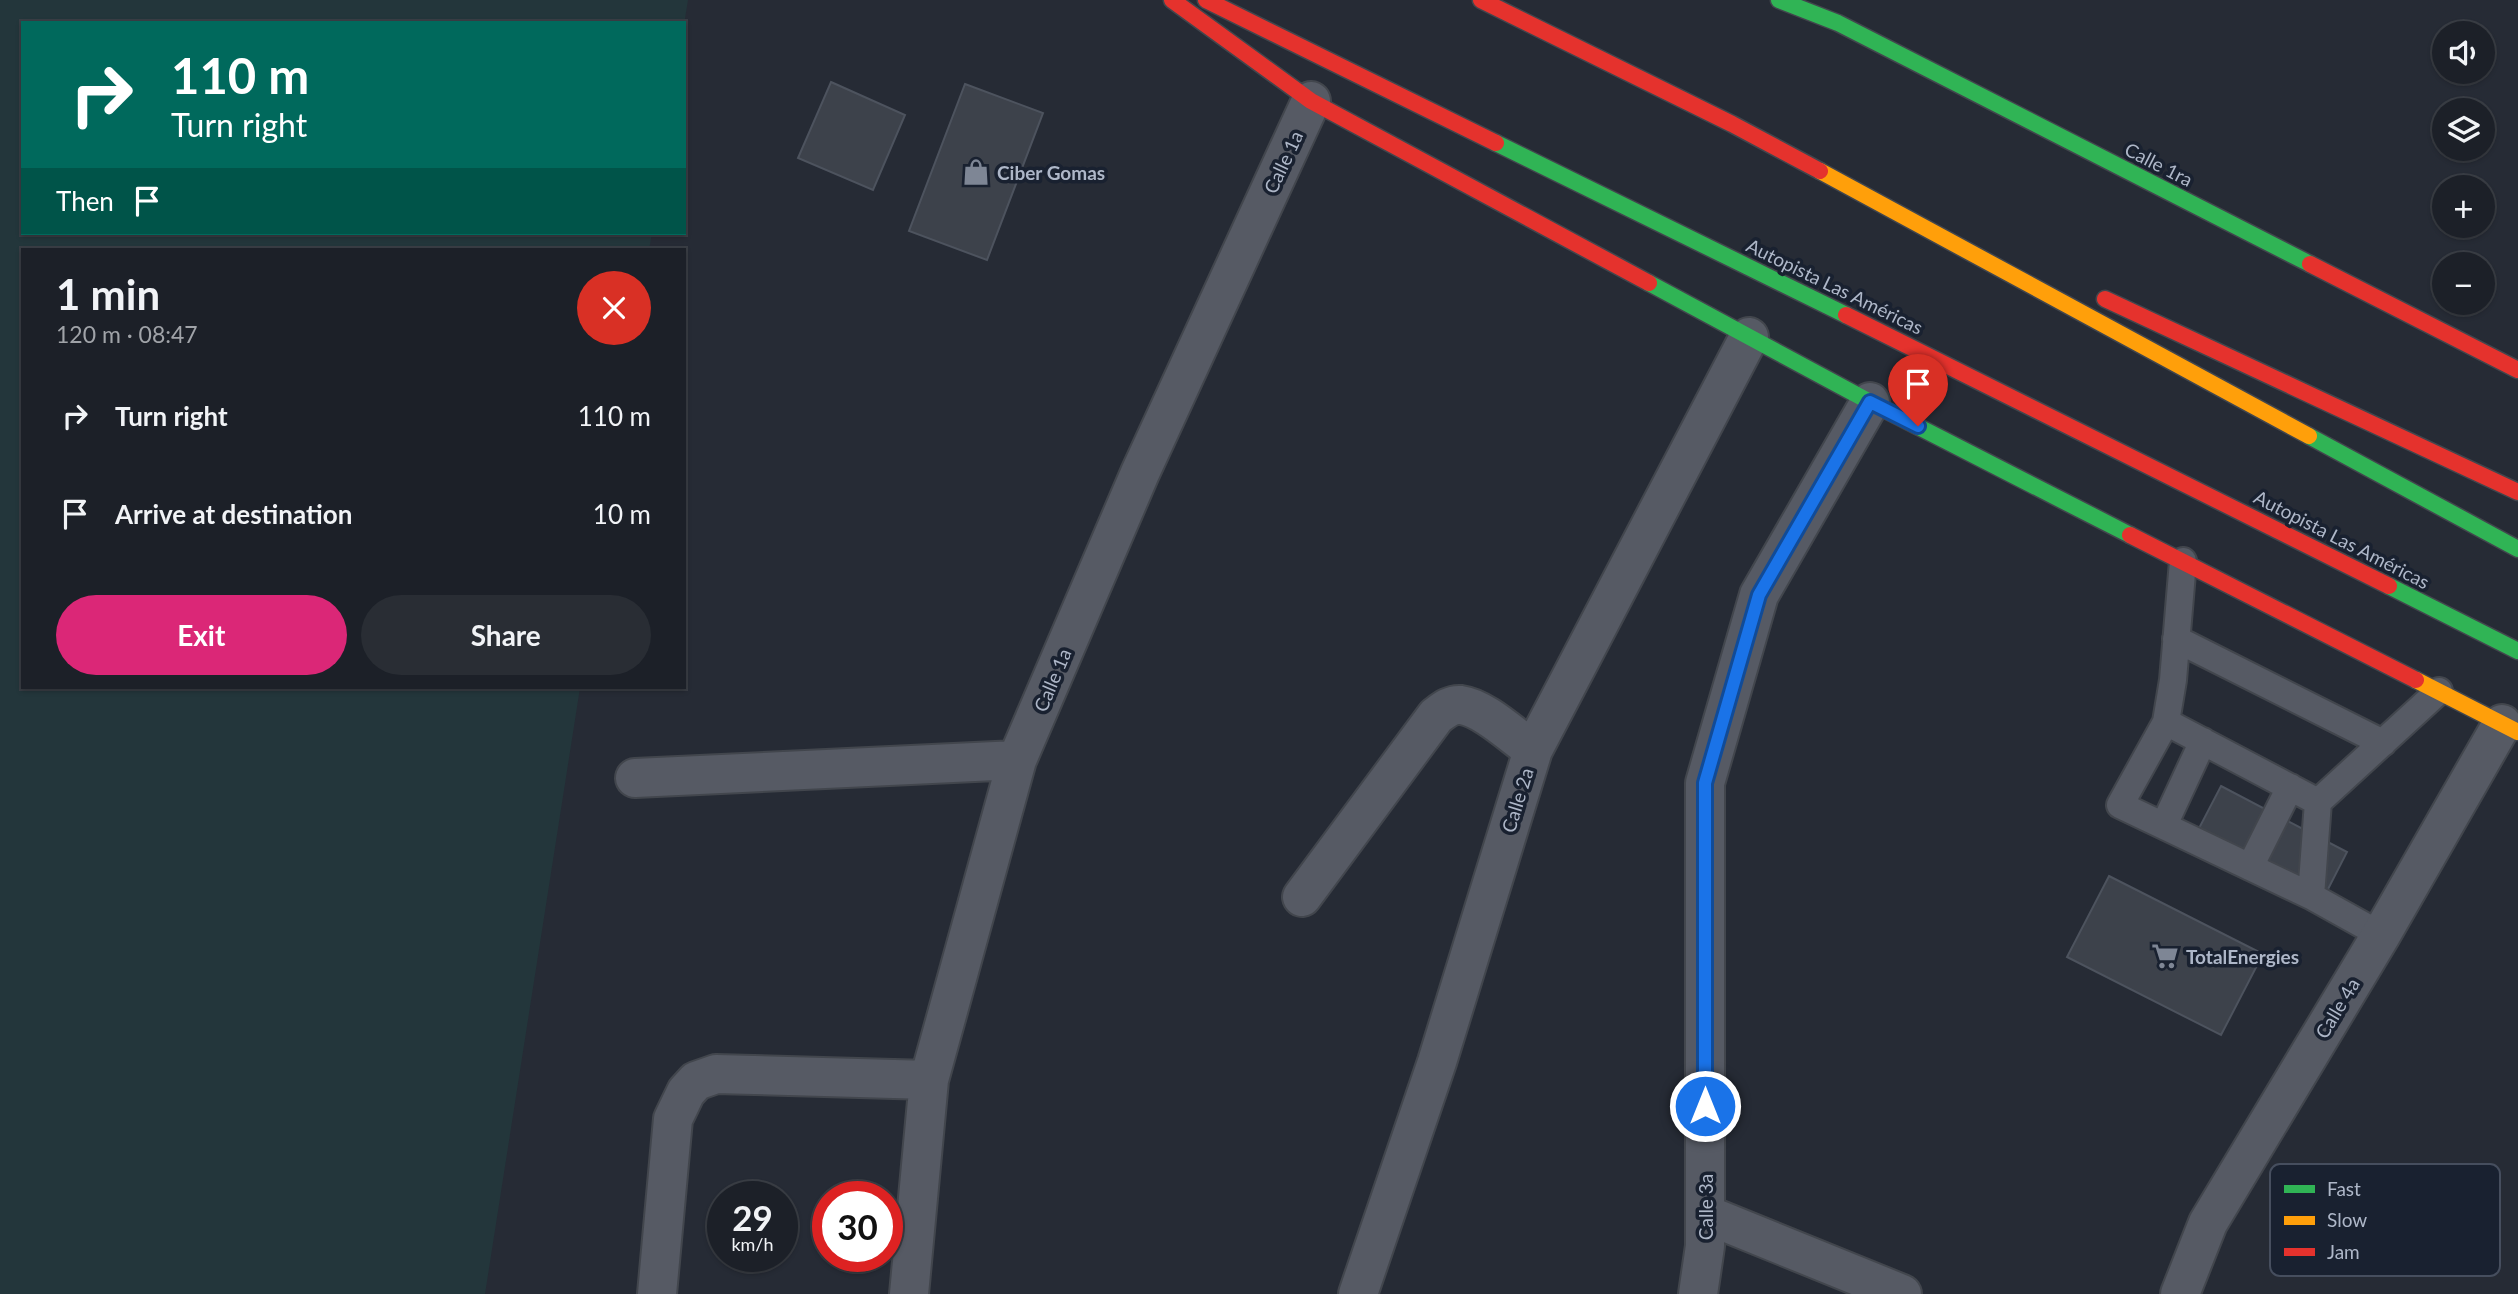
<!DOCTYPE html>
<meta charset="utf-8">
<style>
:root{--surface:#1c2028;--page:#292d34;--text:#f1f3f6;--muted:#a0a3a8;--line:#3a3e45;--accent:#db2777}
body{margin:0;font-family:Lato,sans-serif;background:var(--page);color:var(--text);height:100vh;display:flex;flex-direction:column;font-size:26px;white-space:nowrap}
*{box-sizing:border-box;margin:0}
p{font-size:23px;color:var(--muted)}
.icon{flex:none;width:38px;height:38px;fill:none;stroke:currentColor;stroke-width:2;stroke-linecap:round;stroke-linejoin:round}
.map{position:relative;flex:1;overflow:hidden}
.details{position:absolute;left:21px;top:248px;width:665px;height:441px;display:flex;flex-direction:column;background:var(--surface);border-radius:0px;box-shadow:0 2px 5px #0004,0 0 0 2px var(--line)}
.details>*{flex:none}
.banner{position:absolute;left:21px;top:21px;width:665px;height:214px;border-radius:0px;box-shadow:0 2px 5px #0004,0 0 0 2px var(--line);background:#00695c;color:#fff;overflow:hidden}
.buttons{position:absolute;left:2432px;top:21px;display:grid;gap:14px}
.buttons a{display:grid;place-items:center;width:63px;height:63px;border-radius:50%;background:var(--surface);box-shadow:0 2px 5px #0004,0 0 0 2px var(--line);font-size:35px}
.speed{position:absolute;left:707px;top:1181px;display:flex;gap:14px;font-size:35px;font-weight:700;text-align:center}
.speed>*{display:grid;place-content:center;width:91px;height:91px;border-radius:50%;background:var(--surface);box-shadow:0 2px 5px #0004,0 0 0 2px var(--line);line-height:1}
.speed small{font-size:18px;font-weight:400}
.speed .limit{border:10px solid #d22;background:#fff;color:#111}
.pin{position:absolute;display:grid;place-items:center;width:60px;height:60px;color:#fff;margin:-72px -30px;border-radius:50% 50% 50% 0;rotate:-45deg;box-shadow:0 0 7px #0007}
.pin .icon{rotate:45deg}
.me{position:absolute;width:77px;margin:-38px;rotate:0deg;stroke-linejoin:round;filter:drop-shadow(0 0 5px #0008)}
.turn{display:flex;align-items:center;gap:24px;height:147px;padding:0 35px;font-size:32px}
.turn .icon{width:91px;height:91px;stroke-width:2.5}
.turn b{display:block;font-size:49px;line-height:60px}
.then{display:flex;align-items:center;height:66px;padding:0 35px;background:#0003;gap:14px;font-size:26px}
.round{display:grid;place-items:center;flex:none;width:74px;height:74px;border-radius:37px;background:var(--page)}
.head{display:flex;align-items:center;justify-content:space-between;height:119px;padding:0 35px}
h1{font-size:42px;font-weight:700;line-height:52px}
.action{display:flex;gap:14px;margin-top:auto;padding:14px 35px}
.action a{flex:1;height:80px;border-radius:42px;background:var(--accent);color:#fff;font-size:28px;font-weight:700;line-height:80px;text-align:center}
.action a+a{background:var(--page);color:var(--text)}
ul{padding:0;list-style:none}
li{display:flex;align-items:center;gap:21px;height:98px;padding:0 35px}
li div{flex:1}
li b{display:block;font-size:26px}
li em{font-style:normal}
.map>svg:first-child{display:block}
.green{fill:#23363b}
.building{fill:#3d424b;stroke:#4d535e;stroke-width:2}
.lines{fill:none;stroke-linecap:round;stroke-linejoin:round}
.lane-casing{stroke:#42464d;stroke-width:30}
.street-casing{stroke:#42464d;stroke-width:42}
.fast-casing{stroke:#42464d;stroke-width:19}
.slow-casing{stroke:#42464d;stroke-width:19}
.jam-casing{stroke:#42464d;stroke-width:19}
.lane{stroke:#565a64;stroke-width:26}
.street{stroke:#565a64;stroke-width:38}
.fast{stroke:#30b455;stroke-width:16}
.slow{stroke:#ff9f0a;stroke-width:16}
.jam{stroke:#e5322d;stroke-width:16}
.route-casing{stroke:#114b97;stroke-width:18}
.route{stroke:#1a73e8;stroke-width:12}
.labels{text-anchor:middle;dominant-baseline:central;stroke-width:7;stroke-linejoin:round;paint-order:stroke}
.street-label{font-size:19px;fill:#aeb7c8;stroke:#192130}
.poi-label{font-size:19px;font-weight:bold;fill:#aeb7c8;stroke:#192130;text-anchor:start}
.key{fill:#192130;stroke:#464e5e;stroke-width:2}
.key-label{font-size:19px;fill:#aeb7c8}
</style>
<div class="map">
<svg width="2518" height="1294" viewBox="0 0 2518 1294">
<rect width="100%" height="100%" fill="#262b35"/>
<path class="green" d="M0,0H688L684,25V23H23V233H652L649,250H23V688H580L485,1294H0Z"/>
<path class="building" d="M831,82L905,115L873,190L798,158Z
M965,84L1043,113L987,260L909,231Z
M2221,786L2347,852L2323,899L2196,834Z
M2109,876L2263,954L2221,1035L2067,957Z"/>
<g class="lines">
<defs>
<path id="lane" d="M2183,561L2173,680L2166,722L2318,802L2439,691
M2176,639L2383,743
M2166,722L2120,805L2311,896
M2318,802L2311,896L2381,935
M2164,825L2203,741
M2250,867L2290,787"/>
<path id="street" d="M635,778L1017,760
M1302,897L1436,716C1444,710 1451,704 1461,705C1484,708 1514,737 1533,750
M1705,1214L1902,1294
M657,1294L673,1119L686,1092L696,1081L716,1074L929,1080
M909,1294L929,1080L1017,760L1140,473L1311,101
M1358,1294L1437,1062L1533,750L1749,337
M1698,1294L1705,1246V783L1759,595L1870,402
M2180,1294L2208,1223L2381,935L2502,724"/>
<path id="fast" d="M1779,0L1838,23L2310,264
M1496,143L1846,315
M1649,283L1870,402L2130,535
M2309,436L2518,549
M2389,586L2518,651"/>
<path id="slow" d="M1820,171L2309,436
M2416,680L2518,732"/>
<path id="jam" d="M1172,0L1311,101L1649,283
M1206,0L1496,143
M1481,0L1732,124L1820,171
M2310,264L2518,370
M2105,299L2518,492
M1846,315L2389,586
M2130,535L2416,680"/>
</defs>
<use href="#lane" class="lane-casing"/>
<use href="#street" class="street-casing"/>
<use href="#fast" class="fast-casing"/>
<use href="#slow" class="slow-casing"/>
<use href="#jam" class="jam-casing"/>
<use href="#lane" class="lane"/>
<use href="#street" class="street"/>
<use href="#fast" class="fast"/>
<use href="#slow" class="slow"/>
<use href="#jam" class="jam"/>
</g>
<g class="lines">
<defs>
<path id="route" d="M1705,1106V783L1759,595L1870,402L1918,426"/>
</defs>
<use href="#route" class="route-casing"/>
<use href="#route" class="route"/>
</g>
<defs>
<symbol id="shop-bare" viewBox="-9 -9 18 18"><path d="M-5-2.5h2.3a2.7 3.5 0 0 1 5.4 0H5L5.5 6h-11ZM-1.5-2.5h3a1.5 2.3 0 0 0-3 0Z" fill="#7e8695" stroke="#192130" stroke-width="2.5" paint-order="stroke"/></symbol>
<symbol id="supermarket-bare" viewBox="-9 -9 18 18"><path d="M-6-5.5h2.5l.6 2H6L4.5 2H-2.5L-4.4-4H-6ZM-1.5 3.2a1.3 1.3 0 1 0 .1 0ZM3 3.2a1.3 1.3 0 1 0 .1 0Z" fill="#7e8695" stroke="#192130" stroke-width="2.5" paint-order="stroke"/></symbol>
</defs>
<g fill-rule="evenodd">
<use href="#shop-bare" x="957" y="153" width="38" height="38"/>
<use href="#supermarket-bare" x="2146" y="937" width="38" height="38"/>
</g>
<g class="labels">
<g class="street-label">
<text transform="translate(1283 162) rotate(-65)">Calle 1a</text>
<text transform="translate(2159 164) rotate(27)">Calle 1ra</text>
<text transform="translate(1835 286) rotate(26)">Autopista Las Américas</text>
<text transform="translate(2342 539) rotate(27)">Autopista Las Américas</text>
<text transform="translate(1052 680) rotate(-67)">Calle 1a</text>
<text transform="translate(1517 800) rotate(-73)">Calle 2a</text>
<text transform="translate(2337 1008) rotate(-59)">Calle 4a</text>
<text transform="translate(1705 1207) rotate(-90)">Calle 3a</text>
</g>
<g class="poi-label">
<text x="997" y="172">Ciber Gomas</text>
<text x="2186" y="956">TotalEnergies</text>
</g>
</g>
<rect x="2270" y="1164" width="230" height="112" rx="10" class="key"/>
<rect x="2284" y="1185" width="31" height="8" fill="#30b455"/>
<rect x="2284" y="1216" width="31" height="9" fill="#ff9f0a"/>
<rect x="2284" y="1248" width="31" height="8" fill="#e5322d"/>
<g class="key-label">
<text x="2327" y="1196">Fast</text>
<text x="2327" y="1227">Slow</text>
<text x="2327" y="1259">Jam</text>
</g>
</svg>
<div class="buttons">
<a><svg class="icon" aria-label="sound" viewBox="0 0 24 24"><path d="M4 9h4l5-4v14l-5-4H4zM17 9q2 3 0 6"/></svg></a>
<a><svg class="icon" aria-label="layers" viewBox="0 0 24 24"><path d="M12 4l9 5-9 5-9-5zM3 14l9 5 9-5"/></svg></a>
<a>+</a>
<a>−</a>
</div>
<div class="speed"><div>29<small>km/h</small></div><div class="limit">30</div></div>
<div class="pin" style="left:1918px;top:426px;background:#d93025"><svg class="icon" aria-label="arrive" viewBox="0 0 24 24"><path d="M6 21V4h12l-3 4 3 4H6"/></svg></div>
<svg class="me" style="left:1705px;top:1106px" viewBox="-20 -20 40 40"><circle r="17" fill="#1a73e8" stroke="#fff" stroke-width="3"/><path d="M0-11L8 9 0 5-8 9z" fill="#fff"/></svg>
<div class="banner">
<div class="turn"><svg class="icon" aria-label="right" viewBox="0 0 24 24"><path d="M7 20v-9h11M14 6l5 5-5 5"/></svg><div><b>110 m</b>Turn right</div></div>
<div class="then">Then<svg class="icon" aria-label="arrive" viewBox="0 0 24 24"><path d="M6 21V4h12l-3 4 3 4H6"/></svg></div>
</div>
<section class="details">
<div class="head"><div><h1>1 min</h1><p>120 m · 08:47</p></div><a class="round" style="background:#d93025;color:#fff"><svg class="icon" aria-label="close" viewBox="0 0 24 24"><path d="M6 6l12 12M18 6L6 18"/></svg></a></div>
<ul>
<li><svg class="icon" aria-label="right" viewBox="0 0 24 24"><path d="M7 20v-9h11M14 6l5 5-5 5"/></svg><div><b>Turn right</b></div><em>110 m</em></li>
<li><svg class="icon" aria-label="arrive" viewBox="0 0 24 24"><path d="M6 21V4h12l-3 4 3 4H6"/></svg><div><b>Arrive at destination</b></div><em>10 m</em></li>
</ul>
<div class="action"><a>Exit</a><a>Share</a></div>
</section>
</div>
